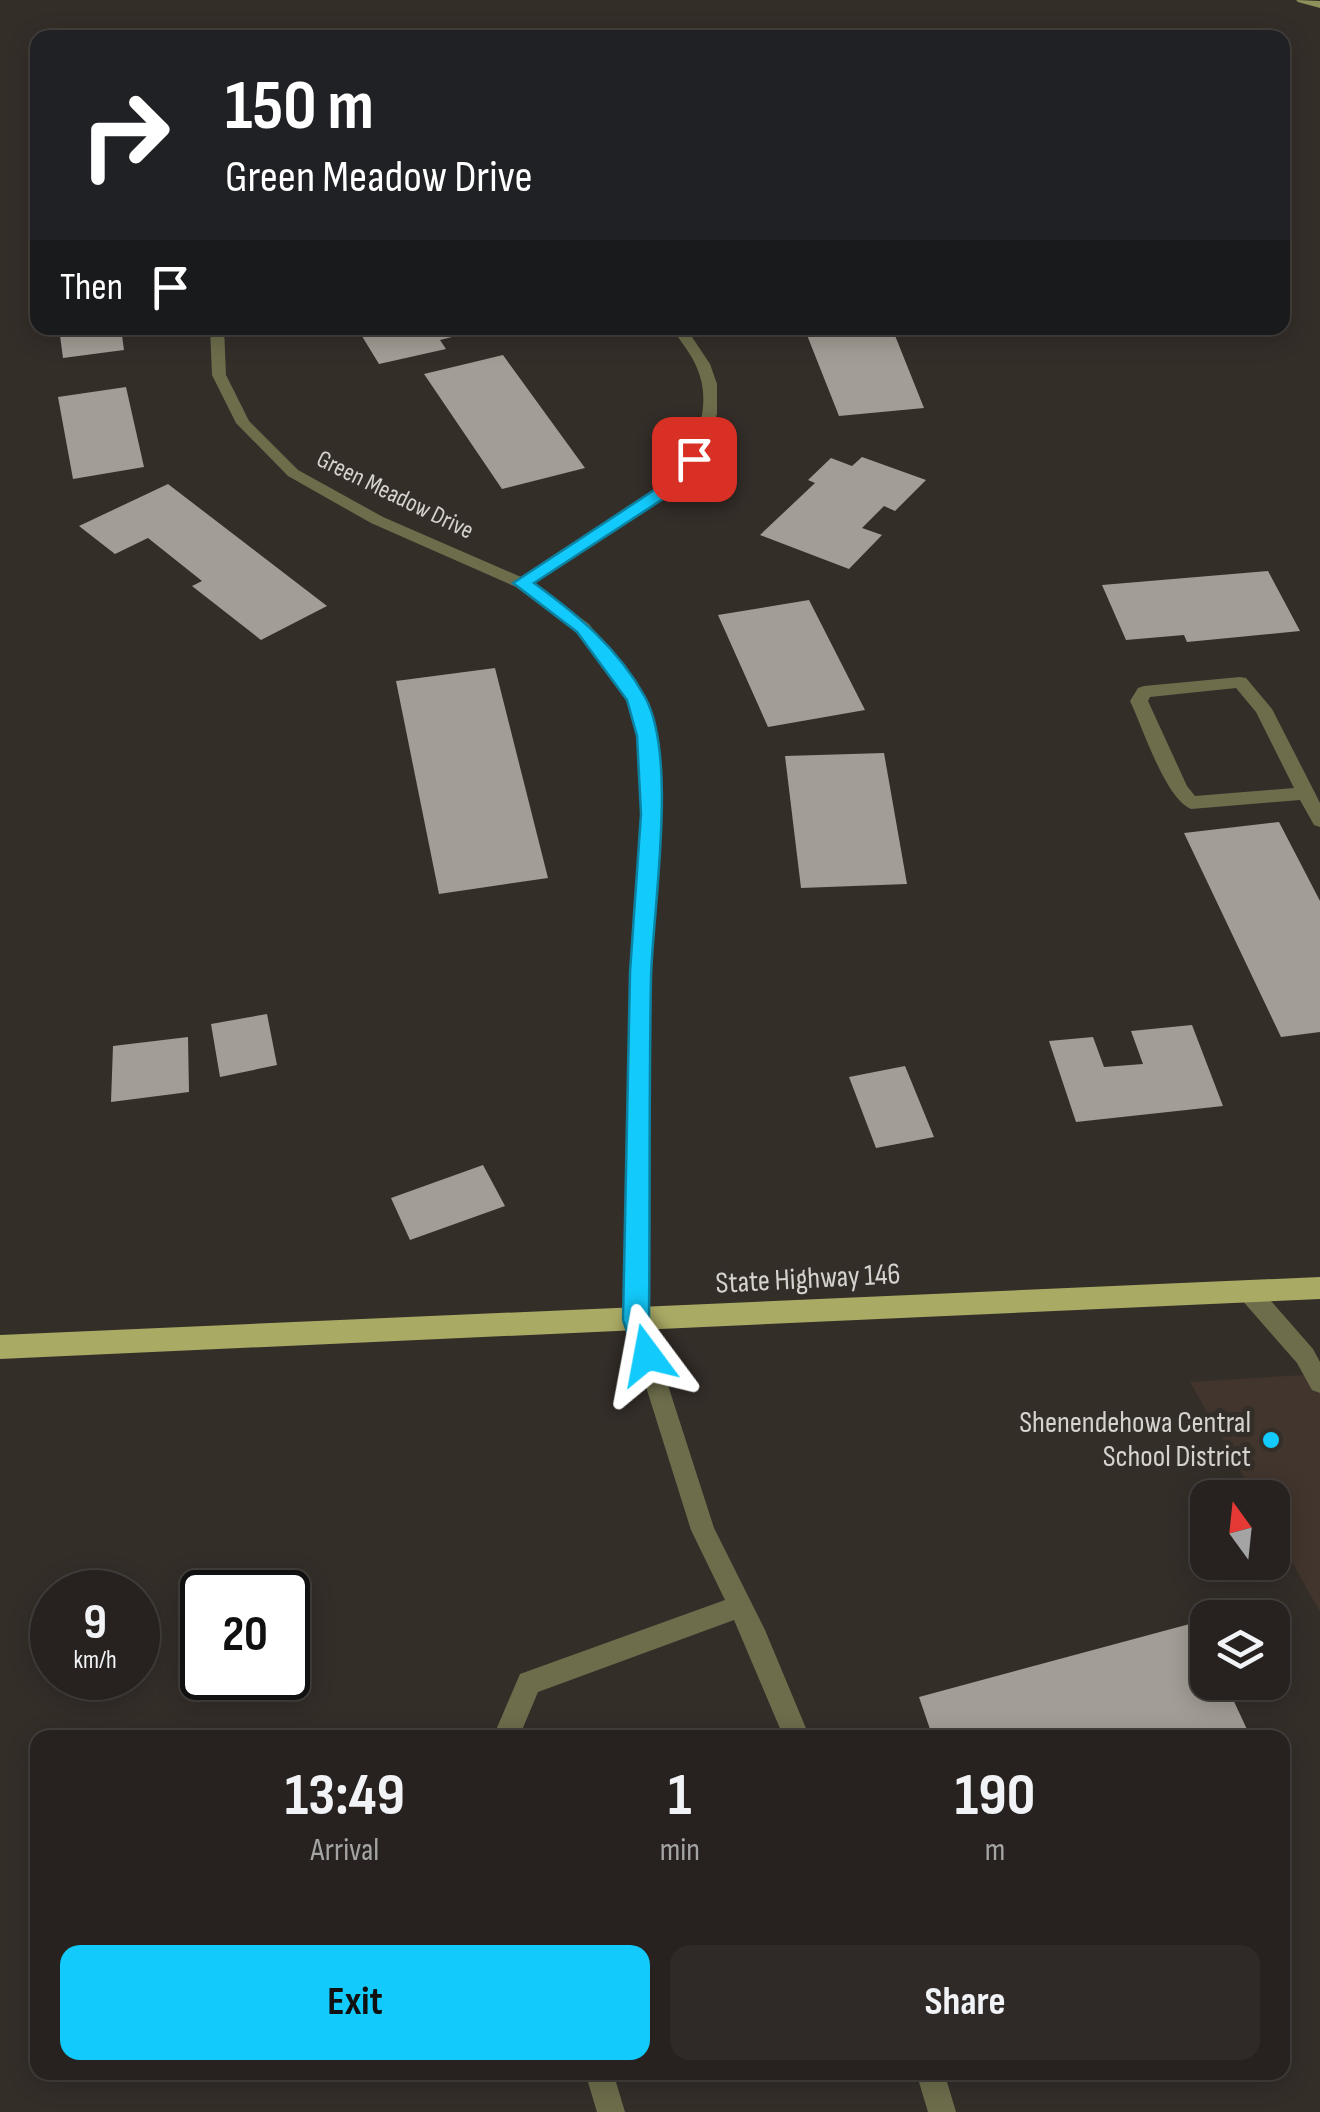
<!DOCTYPE html>
<style>
:root{--surface:#27221f;--page:#2f2a28;--text:#f1f3f6;--muted:#a4a4a4;--line:#433f3d;--accent:#12cafb}
body{margin:0;font-family:"Sofia Sans Condensed",sans-serif;background:var(--page);color:var(--text);height:100vh;display:flex;flex-direction:column;font-size:38px;white-space:nowrap}
*{box-sizing:border-box;margin:0}
p{font-size:32px;color:var(--muted)}
.icon{flex:none;width:55px;height:55px;fill:none;stroke:currentColor;stroke-width:2;stroke-linecap:round;stroke-linejoin:round}
.map{position:relative;flex:1;overflow:hidden}
.side{position:absolute;left:30px;top:1730px;width:1260px;height:350px;display:flex;flex-direction:column;background:var(--surface);border-radius:20px;box-shadow:0 5px 25px #0003,0 0 0 2px var(--line)}
.side>*{flex:none}
.banner{position:absolute;left:30px;top:30px;width:1260px;height:305px;border-radius:20px;box-shadow:0 5px 25px #0003,0 0 0 2px var(--line);background:#202124;color:#fff;overflow:hidden}
.needle{width:65px;rotate:345deg}
.buttons{position:absolute;left:1190px;top:1480px;display:grid;gap:20px}
.buttons a{display:grid;place-items:center;width:100px;height:100px;border-radius:20px;background:var(--surface);box-shadow:0 5px 25px #0003,0 0 0 2px var(--line);font-size:50px}
.speed{position:absolute;left:30px;top:1570px;display:flex;gap:20px;font-size:50px;font-weight:700;text-align:center}
.speed>*{display:grid;place-content:center;width:130px;height:130px;border-radius:50%;background:var(--surface);box-shadow:0 5px 25px #0003,0 0 0 2px var(--line);line-height:1}
.speed small{font-size:25px;font-weight:400}
.speed .limit{border:5px solid #111;border-radius:15px;background:#fff;color:#111}
.pin{position:absolute;display:grid;place-items:center;width:85px;height:85px;color:#fff;margin:-42px;border-radius:20px;box-shadow:0 5px 15px #0006}
.me{position:absolute;width:110px;margin:-55px;rotate:347deg;stroke-linejoin:round;filter:drop-shadow(0 0 8px #0008)}
.turn{display:flex;align-items:center;gap:35px;height:210px;padding:0 30px;font-size:45px}
.turn .icon{width:130px;height:130px;stroke-width:2.5}
.turn b{display:block;font-size:70px;line-height:85px}
.then{display:flex;align-items:center;height:95px;padding:0 30px;background:#0003;gap:20px;font-size:38px}
.eta{display:flex;justify-content:space-evenly;align-items:center;height:170px;text-align:center}
.eta b{font-size:60px;font-weight:700;line-height:70px}
.button{display:flex;gap:20px;margin-top:auto;padding:20px 30px}
.button a{flex:1;height:115px;border-radius:20px;background:var(--accent);color:#111;font-size:40px;font-weight:700;line-height:115px;text-align:center}
.button a+a{background:var(--page);color:var(--text)}
.map>svg:first-child{display:block}
.built{fill:#42352d}
.building{fill:#a29d95}
.lines{fill:none;stroke-linecap:round;stroke-linejoin:round}
.lane{fill:#6d6d4c;fill-rule:evenodd}
.street{fill:#6d6d4c;fill-rule:evenodd}
.secondary{fill:#8f905a;fill-rule:evenodd}
.primary{fill:#a9aa64;fill-rule:evenodd}
.route{fill:#12cafb;stroke:#0c83a3;stroke-width:2.5}
.poi-dot{fill:#12cafb;stroke:#342e29;stroke-width:4}
.labels{text-anchor:middle;dominant-baseline:central;stroke-width:10;stroke-linejoin:round;paint-order:stroke}
.far-street-label{font-size:25px;fill:#d6d2cf;stroke:#342e29}
.street-label{font-size:30px;fill:#d6d2cf;stroke:#342e29}
.poi-label{font-size:30px;fill:#d6d2cf;stroke:#342e29;text-anchor:end}
</style>
<div class="map">
<svg width="1320" height="2112" viewBox="0 0 1320 2112">
<rect width="100%" height="100%" fill="#342e29"/>
<path class="built" d="M1320,1374V1612L1273,1528L1272,1498L1255,1497L1190,1382Z"/>
<path class="building" d="M59,328H121L124,350L63,358Z
M357,328H445L452,337L440,340L446,349L379,364Z
M831,328H892L924,408L839,416L805,330Z
M503,355L585,468L502,489L424,374Z
M126,387L144,467L73,479L58,397Z
M862,457L926,480L895,511L884,506L862,528L882,535L849,569L760,535L815,483L808,480L831,458L852,466Z
M168,484L327,606L261,640L192,586L202,581L148,538L115,554L79,526Z
M1268,571L1300,631L1187,642L1184,635L1126,640L1102,585Z
M809,600L865,710L768,727L718,615Z
M495,668L548,878L439,894L396,681Z
M884,753L907,884L801,888L785,756Z
M1279,822L1320,901V1032L1281,1037L1184,833Z
M267,1014L277,1065L220,1077L211,1024Z
M1192,1025L1223,1106L1076,1122L1049,1041L1093,1037L1104,1067L1143,1064L1131,1031Z
M188,1037L189,1092L111,1102L113,1046Z
M905,1066L934,1137L876,1148L849,1077Z
M483,1165L505,1206L410,1240L391,1198Z
M1197,1622L1208,1644V1682H1225L1251,1738H933L919,1697Z"/>
<g class="lines">
<path class="lane" d="M1240,677L1246,678L1272,709L1315,793L1320,803V827L1314,825L1300,800L1191,809C1165,798 1143,728 1130,701L1138,688L1144,686ZM1236,688L1256,712L1294,788L1195,796L1187,786L1148,701L1150,697Z
M1249,1283L1257,1285L1313,1349L1320,1362V1393L1312,1390L1297,1363L1241,1299L1238,1292L1241,1285Z
M636,1311L644,1313L647,1320L714,1528L765,1630L810,1738H784L734,1620L538,1692L522,1730L523,1738H497L496,1730L520,1674L725,1600L691,1530L625,1320L628,1313Z
M585,2072H613L625,2112H597Z
M916,2072H944L956,2112H928Z"/>
<path class="street" d="M210,328H224L226,375L249,421L298,470L383,517L521,577L672,480C694,448 714,407 697,368C691,353 680,341 672,328H686L710,364L717,384V414L701,458L682,486L533,583L589,624L646,699L656,736L660,814L651,972L647,1320L644,1327L636,1329L628,1327L625,1320L631,972L642,814L638,736L629,700L577,632L516,587L371,523L288,476L236,423L212,375Z"/>
<path class="secondary" d="M1296,0L1320,1V8L1298,2Z"/>
<path class="primary" d="M1320,1277V1299L0,1359V1335Z"/>
</g>
<path class="route" d="M694,454L703,459L683,486L534,583C578,615 618,648 645,697C678,757 653,907 651,977C649,1091 650,1206 649,1320L660,1355L656,1363L647,1366L638,1363L623,1320L630,972L641,814L637,736L627,700L577,632L513,583L671,479L688,455Z"/>
<circle class="poi-dot" cx="1271" cy="1440" r="10"/>
<g class="labels">
<g class="far-street-label">
<text transform="translate(395 495) rotate(26)">Green Meadow Drive</text>
</g>
<g class="street-label">
<text transform="translate(808 1279) rotate(-3)">State Highway 146</text>
</g>
<g class="poi-label">
<text x="1251" y="1423">Shenendehowa Central<tspan x="1251" dy="34">School District</tspan></text>
</g>
</g>
</svg>
<div class="buttons">
<a><svg class="needle" viewBox="-14 -14 28 28"><path d="M0-13l5 13h-10z" fill="#e53935"/><path d="M0 13l5-13h-10z" fill="#a4a4a4"/></svg></a>
<a><svg class="icon" aria-label="layers" viewBox="0 0 24 24"><path d="M12 4l9 5-9 5-9-5zM3 14l9 5 9-5"/></svg></a>
</div>
<div class="speed"><div>9<small>km/h</small></div><div class="limit">20</div></div>
<div class="pin" style="left:694px;top:459px;background:#d93025"><svg class="icon" aria-label="arrive" viewBox="0 0 24 24"><path d="M6 21V4h12l-3 4 3 4H6"/></svg></div>
<svg class="me" style="left:647px;top:1355px" viewBox="-20 -20 40 40"><path d="M0-17L14 15 0 8-14 15z" fill="#12cafb" stroke="#fff" stroke-width="4"/></svg>
<div class="banner">
<div class="turn"><svg class="icon" aria-label="right" viewBox="0 0 24 24"><path d="M7 20v-9h11M14 6l5 5-5 5"/></svg><div><b>150 m</b>Green Meadow Drive</div></div>
<div class="then">Then<svg class="icon" aria-label="arrive" viewBox="0 0 24 24"><path d="M6 21V4h12l-3 4 3 4H6"/></svg></div>
</div>
<section class="side">
<div class="eta">
<div><b>13:49</b><p>Arrival</p></div>
<div><b>1</b><p>min</p></div>
<div><b>190</b><p>m</p></div>
</div>
<div class="button"><a>Exit</a><a>Share</a></div>
</section>
</div>
